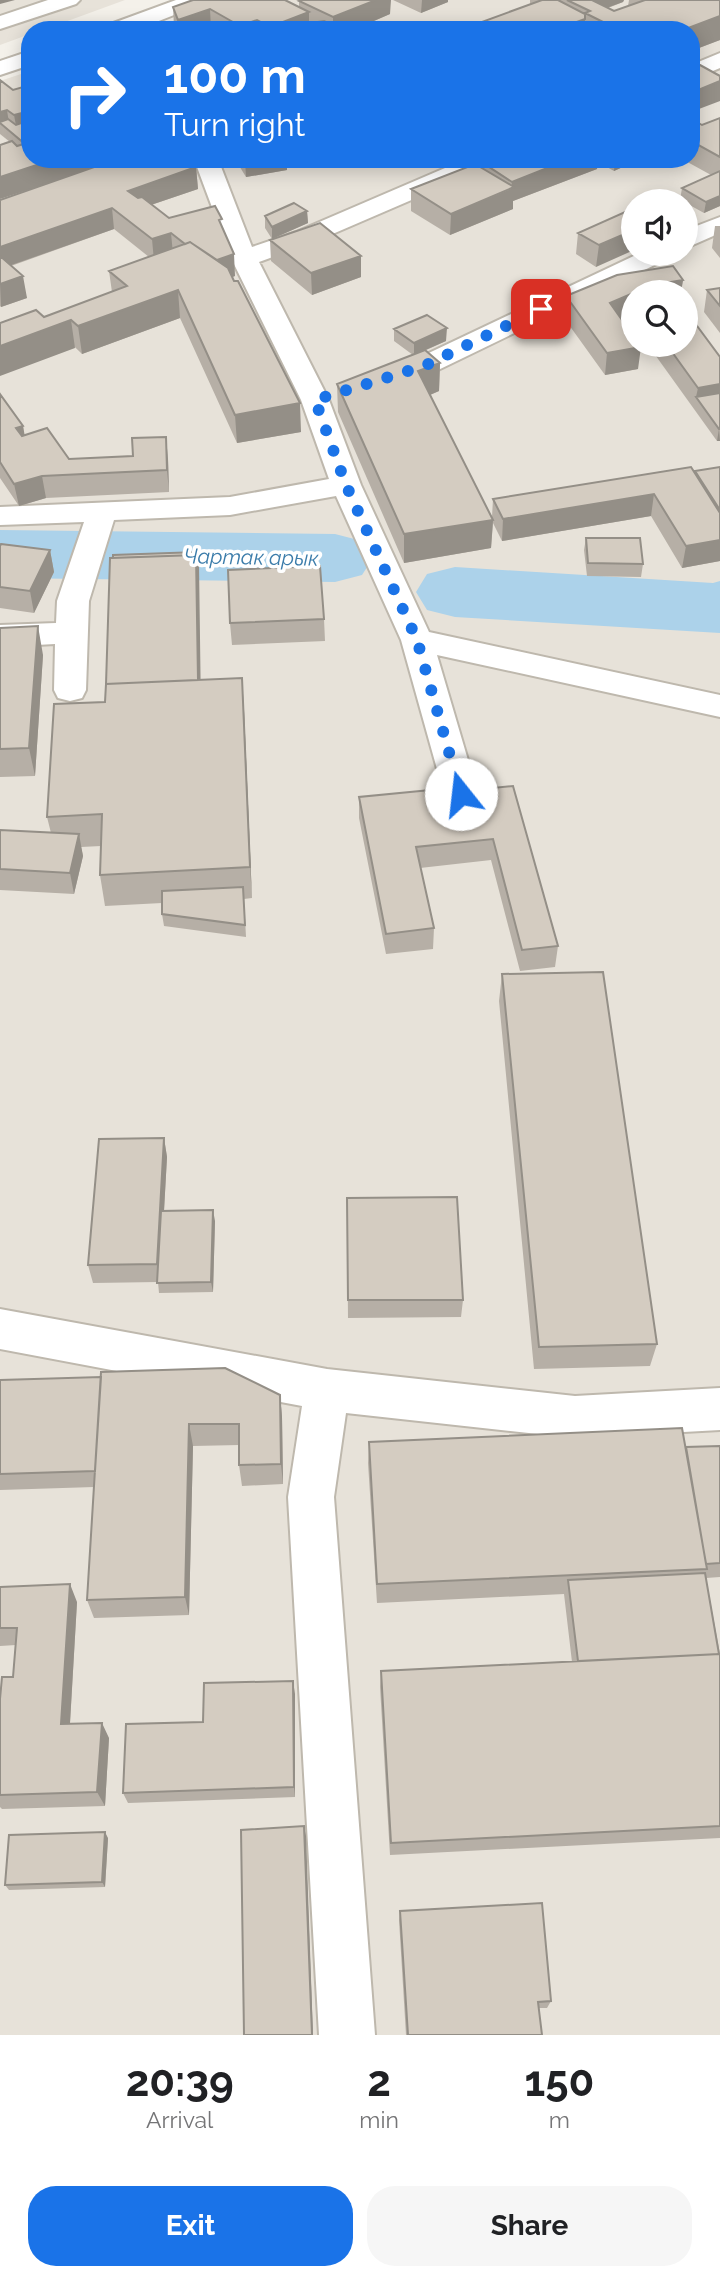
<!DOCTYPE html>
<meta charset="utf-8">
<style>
:root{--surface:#fff;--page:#f6f6f6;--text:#202124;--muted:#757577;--accent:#1a73e8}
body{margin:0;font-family:Raleway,sans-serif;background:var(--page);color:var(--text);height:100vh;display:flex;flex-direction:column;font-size:26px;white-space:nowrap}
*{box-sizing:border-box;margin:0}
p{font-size:23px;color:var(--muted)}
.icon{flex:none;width:38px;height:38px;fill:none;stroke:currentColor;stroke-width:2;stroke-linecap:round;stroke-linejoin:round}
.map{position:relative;height:2035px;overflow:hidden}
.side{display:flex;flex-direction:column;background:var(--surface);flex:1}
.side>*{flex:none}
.hud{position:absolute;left:21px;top:21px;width:679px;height:147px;border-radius:28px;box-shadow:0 4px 18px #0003;background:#1a73e8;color:#fff;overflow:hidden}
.tools{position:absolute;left:621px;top:189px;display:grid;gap:14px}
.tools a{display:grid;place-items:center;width:77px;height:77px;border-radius:50%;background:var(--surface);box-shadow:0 4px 18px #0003;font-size:35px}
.pin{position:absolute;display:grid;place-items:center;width:60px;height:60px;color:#fff;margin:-30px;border-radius:14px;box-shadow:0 4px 10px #0006}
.me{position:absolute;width:77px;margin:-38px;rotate:344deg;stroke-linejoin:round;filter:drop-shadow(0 0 5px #0008)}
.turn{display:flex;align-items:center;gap:24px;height:147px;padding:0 28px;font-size:32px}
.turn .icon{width:91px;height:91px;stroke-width:2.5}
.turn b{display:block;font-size:49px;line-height:60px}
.eta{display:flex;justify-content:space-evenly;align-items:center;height:119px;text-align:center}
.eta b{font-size:42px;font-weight:700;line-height:49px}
.action{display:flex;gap:14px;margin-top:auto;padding:14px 28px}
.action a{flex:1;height:80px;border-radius:28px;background:var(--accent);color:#fff;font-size:28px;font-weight:700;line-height:80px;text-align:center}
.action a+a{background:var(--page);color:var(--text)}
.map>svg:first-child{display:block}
.residential{fill:#e7e2d9;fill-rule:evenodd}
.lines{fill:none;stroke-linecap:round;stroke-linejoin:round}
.river{fill:#acd2ea;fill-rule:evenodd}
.minor-casing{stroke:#beb8ad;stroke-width:4}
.minor{fill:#fff;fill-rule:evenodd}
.wall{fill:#b6afa6}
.shaded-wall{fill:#948f87}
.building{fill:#d4ccc1;stroke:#948f87;stroke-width:2}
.route{stroke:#1a73e8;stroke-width:12;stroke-dasharray:0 21.6}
.labels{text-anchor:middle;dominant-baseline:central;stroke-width:7;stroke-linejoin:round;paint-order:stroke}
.far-water-label{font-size:21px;font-style:italic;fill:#3b7caa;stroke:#fff}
</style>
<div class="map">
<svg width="720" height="2035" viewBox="0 0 720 2035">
<rect width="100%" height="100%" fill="#f4f1ea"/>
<path class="residential" d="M0,0H125L43,30H30V34L0,45Z
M235,0H720V2035H0V81L30,71V159H691V30H159ZM634,201H686V254H634ZM634,292H686V345H634Z"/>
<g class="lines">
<path class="river" d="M0,530L335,534L362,541L373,558L362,575L335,582L0,578Z
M455,567L713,583L720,581V633L455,617L427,610L416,592L427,574Z"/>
<defs>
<path id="minor" d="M48,0H80L76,4L0,29V16Z
M176,0H206L202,4L136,30H105L108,25Z
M30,51V65L0,75V61Z
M720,53V68L691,80V65Z
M194,159H218L252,247L296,232L466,159H499L495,164L314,242L259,262L329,400L361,485L429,632L720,695V717L437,655L478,794L473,803L461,806L449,803L444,794L401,640L336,496L230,515L114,520L89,601L86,690L82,698L70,701L58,698L54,690L55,644L0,647V625L56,623L57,601L84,522L0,525V507L230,497L329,479L301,400L231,258Z
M720,217V233L686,248V230Z
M638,254H671L667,259L434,372L387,385L377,383L373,377L377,371L414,360Z
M0,1309L327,1369L575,1396L720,1388V1430L575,1438L346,1413L334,1497L375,2035H319L288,1497L302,1406L0,1349Z"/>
</defs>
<use href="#minor" class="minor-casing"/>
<use href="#minor" class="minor"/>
</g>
<path class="wall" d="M393,0H448V2L421,13Z
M530,0H624L623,2L608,8L614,11L628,6L629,0H720V40L691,51V30H460L530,4Z
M299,1L390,14L353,30H213L211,29L208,30H175L174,27L173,7L299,8Z
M0,80L13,90L30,159L196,167L198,189L151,205L169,218L222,228L235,276L232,277L301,432L237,443L180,318L82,354L44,317L112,292L109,271L149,257L114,229L11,266L27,298L1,307L0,306V200L42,185L10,142L0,134Z
M720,118V206L704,213L686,203V201L680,200L682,188L711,175L682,159H691V121L702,125Z
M235,159H287V170L246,177Z
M421,159H448L432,166Z
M474,159H640L614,171L598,162L597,169L513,201V209L450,235L411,211V189L474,164Z
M634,208L596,267L576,254L578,233Z
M307,211L308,223L272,239L265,228V216Z
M715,226H720V258L712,248Z
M270,240L361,277L312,295L271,261Z
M683,280L681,292H634V324L628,316L621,319L638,369L605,375L564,318L566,296Z
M720,288V333L704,312L707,290Z
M394,329L446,341L424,351L440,363L439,391L430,395L492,517L493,499L695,473V471L720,467V561L682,568L651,516L502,541L493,523L491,548L404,563L338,412L337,384L413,355L394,341Z
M648,345H686L720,357V441H717Z
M0,394L23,426L24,435L69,459H168L169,492L46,498L19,506L0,478Z
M586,538L643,564L641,577L587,576L584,550Z
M0,546L50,550L54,572L34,613L0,608Z
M198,552L200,680L244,710L252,898L244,899L246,937L164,926L162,914V903L105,906L100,875L101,846L81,847L83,856L74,894L0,890V830L51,833L47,817L105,702Z
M324,619L325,641L232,645L230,623Z
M0,628L43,655L35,776L0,777Z
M492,784L558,946L555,967L520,971L491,860L420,868L434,928L433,949L386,954L359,818V797Z
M502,974L657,1344L650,1366L534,1369L499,1001Z
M164,1138L167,1157L164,1211L215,1221L213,1292L159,1293L158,1282L93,1283L88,1265Z
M347,1198L463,1300L461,1317L348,1318Z
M0,1380L280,1395L282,1417L283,1484L242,1486L239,1465V1445L193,1446L189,1615L94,1618L87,1600L94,1487L0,1490Z
M369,1442L686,1447L720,1446V1577L706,1578L720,1654V1838L390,1855L380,1687L381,1671L572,1662L564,1594L377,1603L368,1463Z
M0,1587L77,1602L70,1724L109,1738L105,1806L2,1809L0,1807V1699L13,1677L16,1645L0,1646Z
M295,1694V1797L128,1803L123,1793L203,1722Z
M108,1838L105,1887L9,1890L5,1885Z
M400,1911L551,2001L547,2008H539L542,2035H406L399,1920Z"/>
<path class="shaded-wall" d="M0,0H15L0,4Z
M376,0H391L390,14L353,30H333V17Z
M422,0H448V2L421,13Z
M578,0H624L623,2L590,14V11Z
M210,9L211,29L208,30H179L178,20Z
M309,12V30L284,27V30H270V27Z
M720,16V40L691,51V30H683Z
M585,19L584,30H555Z
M257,20V30H240V26Z
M720,81V101L691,112V93Z
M7,110L10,130L0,123V112Z
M30,111V133L18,136L14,115Z
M55,159H123L0,199V177Z
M245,159H287V170L246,177Z
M432,159H448L432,166Z
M570,159H598L597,169L513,201V209L450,235L451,214L511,189L512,182Z
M615,159H640L614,171Z
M196,167L198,189L130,212L128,191Z
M720,196V206L704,213L706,202Z
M112,208L114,229L0,269V247Z
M307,211L308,223L272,239V227Z
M634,230V250L596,267L599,245Z
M171,233L173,254L154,261L152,239Z
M234,254L235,276L211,285L210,263Z
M361,256V277L312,295L311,273Z
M23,276L27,298L1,307L0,284Z
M683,280L681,292H663L665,283Z
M178,290L180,318L82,354L78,326Z
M631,294L628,316L607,325L610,303Z
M71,320L75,348L0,376V346Z
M447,328L446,341L414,355V343Z
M641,347L638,369L605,375L607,353Z
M440,363L439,391L418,400V371Z
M720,384V405L696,397L698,388Z
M300,403L301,432L237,443L235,415Z
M23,426L27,448L16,428Z
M719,429L720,441H717Z
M166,437L168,459L169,492L167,470Z
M42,476L46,498L19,506L14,484Z
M654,494L651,516L502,541L503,519Z
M493,520L491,548L404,563V534Z
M720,540V561L682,568L686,546Z
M50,550L54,572L34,613L30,591Z
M198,552L199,564L201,712L198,684L196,555Z
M38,626L43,655L35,776L29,748Z
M242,678L244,710L252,898L250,867Z
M79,834L83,856L74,894L70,873Z
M164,1138L167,1157L160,1282L157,1264Z
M213,1210L215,1221L213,1292L211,1282Z
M280,1395L282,1417L283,1484L281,1464Z
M189,1424L193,1446L189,1615L185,1597Z
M70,1584L77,1602L69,1739L61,1724Z
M293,1681L295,1694V1797L294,1787Z
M102,1723L109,1738L105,1806L97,1792Z
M304,1826L306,1836L313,2035H312Z
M105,1832L108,1838L105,1887L102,1882Z"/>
<path class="building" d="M193,0H285L309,12L270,27L257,20L240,26L210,9L178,20L173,7Z
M302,0H376L333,17L299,1Z
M542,0H558L585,14V19L555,30H460Z
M567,0H592L614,11L645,0H720V16L683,30H619L585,13L590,11Z
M324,21L341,30H287L284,27Z
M700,65L720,76V81L691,93V68Z
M0,80L13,90L30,85V111L14,115L7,110L0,112Z
M720,118V157L691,141V121L693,120L702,125Z
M8,119L16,125L30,120V142L25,144L0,123V122Z
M12,141L17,146L30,142V159H55L0,177V145Z
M117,159H192L196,167L128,191L138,198L142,197L169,218L215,206L222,219L219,220L234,254L217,260L190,242L185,244L171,233L152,239L112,208L0,247V200Z
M477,159H570L512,182Z
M475,164L514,187L451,214L411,189Z
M720,171V196L706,202L682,188Z
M294,203L307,211L272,227L265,216Z
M634,208V230L599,245L578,233Z
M320,223L361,256L311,273L270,240Z
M190,242L228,268L234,281H238L300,403L235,415L178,290L78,326L71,320L0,346V323L36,310L44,317L127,286L109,271Z
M0,256L23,276L0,284Z
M673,266L683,280L665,283L672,292H634V298L631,294L610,303L634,337V345H639L641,347L607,353L566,296L617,275Z
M720,288V306L707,290Z
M686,311L720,357V384L698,388L667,345H686Z
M427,315L447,328L414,343L394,329Z
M425,350L440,363L418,371L493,520L404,534L337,384Z
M720,393V429H719L696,397Z
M0,394L23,426L16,428L22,436L47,428L69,459L133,456L132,438L166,437L167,470L42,476L14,484L0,462Z
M691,467L720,513V540L686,546L654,494L503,519L493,499Z
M720,467V510L695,471Z
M586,538H640L643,564L588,563Z
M1,544L50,550L30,591L0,587V546Z
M198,552V571L196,555L113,558V555Z
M196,555L198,680L106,684L110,558Z
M320,566L324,619L230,623L228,570Z
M38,626L29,748L0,749V628Z
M242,678L250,867L100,875L102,814L47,817L54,704L105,702L106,684Z
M492,784L493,788L513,786L558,946L522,950L493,839L416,847L434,928L386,934L359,797Z
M0,830L79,834L70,873L0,869Z
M243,887L245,925L162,914V891Z
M603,972L657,1344L539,1347L502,974Z
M164,1138L157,1264L88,1265L99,1139Z
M457,1197L463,1300H348L347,1198Z
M213,1210L211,1282L157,1283L161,1211Z
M225,1368L280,1395L281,1464L239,1465V1424H189L185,1597L87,1600L101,1372Z
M101,1377L95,1471L0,1474V1380Z
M682,1428L707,1569L377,1584L369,1442Z
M720,1446V1563L706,1564L686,1447Z
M705,1573L719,1654L578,1661L568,1580Z
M70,1584L61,1724L102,1723L97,1792L0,1795V1699L2,1677H13L17,1628H0V1587Z
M720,1654V1826L391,1843L381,1671Z
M293,1681L294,1787L123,1793L126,1724L203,1722L204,1683Z
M304,1826L312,2035H244L241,1830Z
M105,1832L102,1882L5,1885L9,1835Z
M542,1903L551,2001L538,2002L542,2035H408L400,1911Z"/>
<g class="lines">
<path class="route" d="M461,794L417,640L346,485L315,400L424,366L541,309"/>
</g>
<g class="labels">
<g class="far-water-label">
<text transform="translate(251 557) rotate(1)">Чартак арык</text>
</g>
</g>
</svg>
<div class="tools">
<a><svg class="icon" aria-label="sound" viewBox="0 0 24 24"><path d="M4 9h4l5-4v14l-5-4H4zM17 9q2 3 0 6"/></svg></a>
<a><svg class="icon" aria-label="search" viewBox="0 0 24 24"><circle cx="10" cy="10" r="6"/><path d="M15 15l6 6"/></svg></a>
</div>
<div class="pin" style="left:541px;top:309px;background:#d93025"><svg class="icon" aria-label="arrive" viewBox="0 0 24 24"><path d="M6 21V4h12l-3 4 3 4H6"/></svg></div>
<svg class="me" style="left:461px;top:794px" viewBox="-20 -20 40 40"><circle r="19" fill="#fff"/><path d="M0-13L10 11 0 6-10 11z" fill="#1a73e8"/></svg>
<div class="hud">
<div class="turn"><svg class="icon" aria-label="right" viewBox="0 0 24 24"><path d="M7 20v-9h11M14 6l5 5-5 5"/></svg><div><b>100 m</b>Turn right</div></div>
</div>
</div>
<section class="side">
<div class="eta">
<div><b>20:39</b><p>Arrival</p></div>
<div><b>2</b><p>min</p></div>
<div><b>150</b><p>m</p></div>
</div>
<div class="action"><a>Exit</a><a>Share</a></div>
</section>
